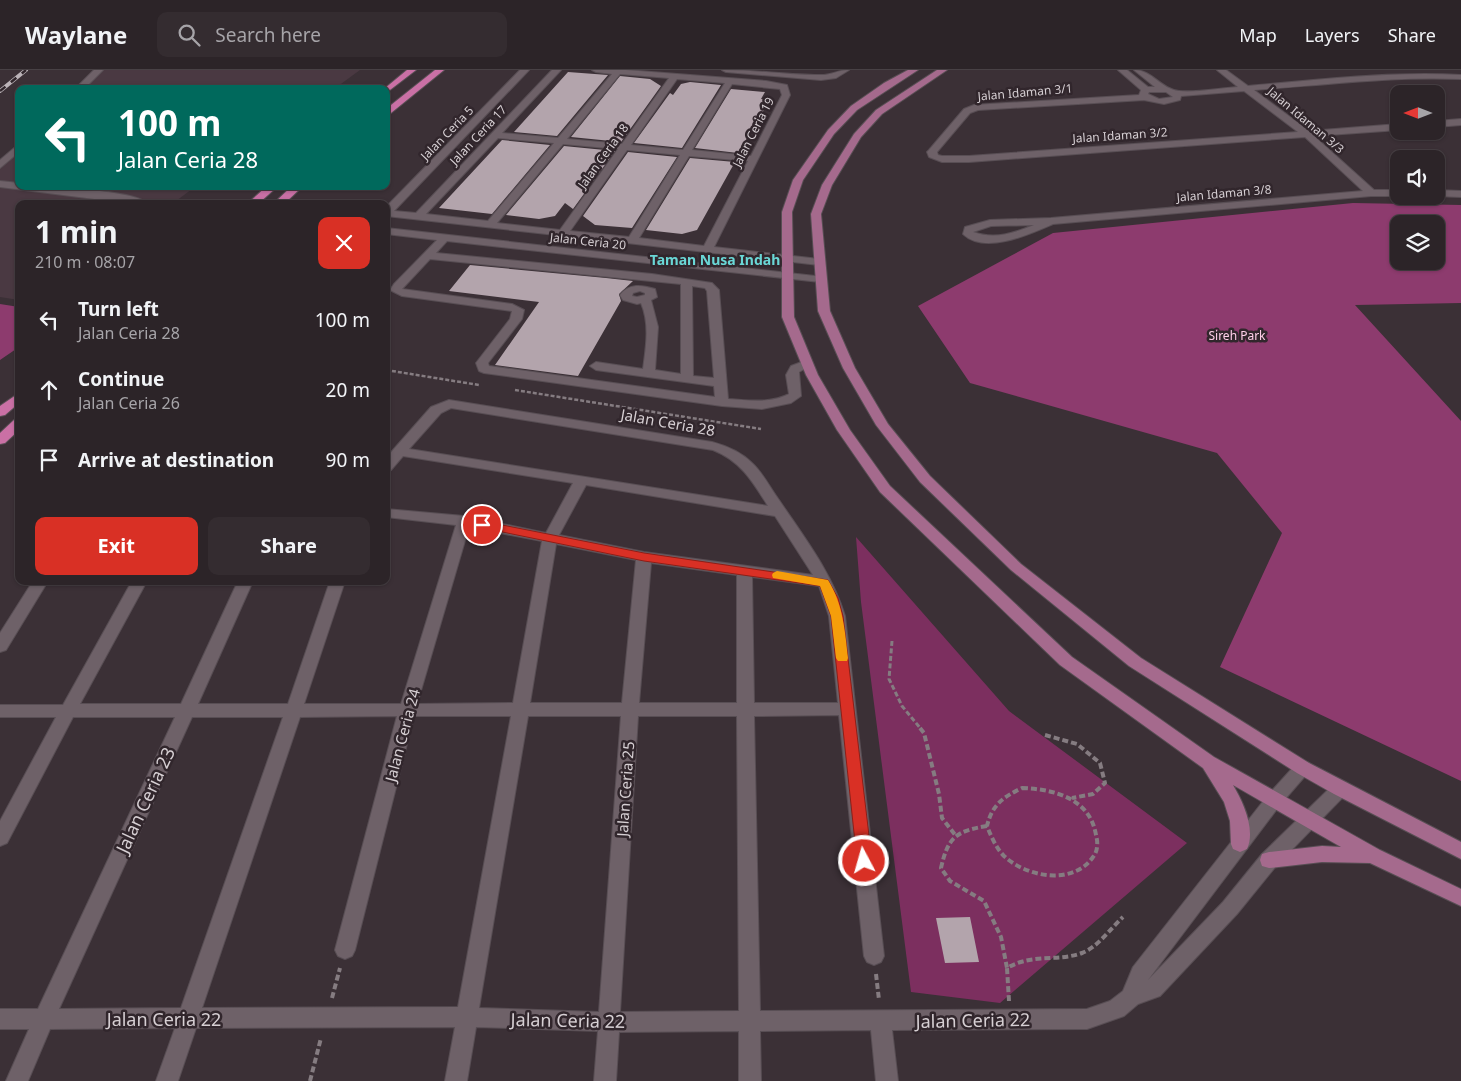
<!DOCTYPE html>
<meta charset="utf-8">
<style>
:root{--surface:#2c2428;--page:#342c30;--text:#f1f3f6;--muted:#a6a4a8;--line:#484145;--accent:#d93025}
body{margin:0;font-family:"Noto Sans",sans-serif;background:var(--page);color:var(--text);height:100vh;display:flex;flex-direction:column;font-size:19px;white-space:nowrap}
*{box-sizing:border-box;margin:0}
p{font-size:16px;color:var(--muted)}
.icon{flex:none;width:28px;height:28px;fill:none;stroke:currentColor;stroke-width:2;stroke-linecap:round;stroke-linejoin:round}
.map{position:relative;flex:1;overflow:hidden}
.details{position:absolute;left:15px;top:130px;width:375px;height:385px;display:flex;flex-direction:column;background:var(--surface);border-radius:10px;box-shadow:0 1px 4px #0004,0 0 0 1px var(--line)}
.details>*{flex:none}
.guide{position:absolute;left:15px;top:15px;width:375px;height:105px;border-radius:10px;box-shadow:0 1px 4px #0004,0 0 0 1px var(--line);background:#00695c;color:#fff;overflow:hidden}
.needle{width:32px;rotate:270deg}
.fabs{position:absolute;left:1390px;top:15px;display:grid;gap:10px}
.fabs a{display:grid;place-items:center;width:55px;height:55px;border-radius:10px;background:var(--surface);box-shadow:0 1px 4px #0004,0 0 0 1px var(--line);font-size:25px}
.pin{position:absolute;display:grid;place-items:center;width:42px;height:42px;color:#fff;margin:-21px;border:2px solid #fff;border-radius:50%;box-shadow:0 1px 5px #0007}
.me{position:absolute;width:55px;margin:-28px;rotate:354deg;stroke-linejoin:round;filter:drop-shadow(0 0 4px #0008)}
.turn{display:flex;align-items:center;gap:18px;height:105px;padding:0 20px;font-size:22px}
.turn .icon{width:65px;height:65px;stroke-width:2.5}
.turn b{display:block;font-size:35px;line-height:42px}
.round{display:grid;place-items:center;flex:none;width:52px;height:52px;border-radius:10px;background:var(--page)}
.summary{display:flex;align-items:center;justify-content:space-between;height:85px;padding:0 20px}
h1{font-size:30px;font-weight:700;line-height:38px}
.cta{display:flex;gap:10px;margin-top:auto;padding:10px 20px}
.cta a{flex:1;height:58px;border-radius:10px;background:var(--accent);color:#fff;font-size:20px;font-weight:700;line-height:58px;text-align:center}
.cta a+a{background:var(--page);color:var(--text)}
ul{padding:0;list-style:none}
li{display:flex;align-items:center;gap:15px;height:70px;padding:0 20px}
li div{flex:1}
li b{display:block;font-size:19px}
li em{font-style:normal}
header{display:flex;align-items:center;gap:30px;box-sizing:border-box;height:70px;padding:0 25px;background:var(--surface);border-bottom:1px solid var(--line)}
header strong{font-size:24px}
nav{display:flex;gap:28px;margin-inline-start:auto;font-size:18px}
.search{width:350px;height:45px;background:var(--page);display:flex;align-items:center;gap:12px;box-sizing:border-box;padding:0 18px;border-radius:10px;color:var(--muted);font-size:19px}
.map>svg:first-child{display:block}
.built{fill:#4a3942}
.green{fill:#7c2f5f}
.forest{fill:#8d3b6e;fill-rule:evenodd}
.building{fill:#b3a4ac}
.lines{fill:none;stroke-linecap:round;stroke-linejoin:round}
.minor-casing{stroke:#584e54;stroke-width:2}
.major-casing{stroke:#584e54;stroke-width:2}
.highway-casing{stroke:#584e54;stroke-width:2}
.path-far2{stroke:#857c81;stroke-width:2.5;stroke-dasharray:4 2;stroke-linecap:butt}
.path-far1{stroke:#857c81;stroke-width:3;stroke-dasharray:5 2.5;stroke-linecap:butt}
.path{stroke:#857c81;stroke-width:4;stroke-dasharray:6 3;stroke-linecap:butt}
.minor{fill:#6e6168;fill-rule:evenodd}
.major{fill:#a56a8d;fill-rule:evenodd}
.highway{fill:#ca70a5;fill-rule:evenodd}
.rail-casing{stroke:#bbb3b8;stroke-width:4}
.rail{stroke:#31262c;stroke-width:2.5;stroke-dasharray:7;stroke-linecap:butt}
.route{fill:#d93025;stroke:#8d1f18}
.slow{fill:#f59e0b}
.labels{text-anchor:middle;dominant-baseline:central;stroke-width:5;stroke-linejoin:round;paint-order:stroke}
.far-street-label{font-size:12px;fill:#d6cfd3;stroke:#31262c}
.far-park-label{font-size:12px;fill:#ffcfe9;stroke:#31262c}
.far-neighbourhood-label{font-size:14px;font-weight:bold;fill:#6ad7d6;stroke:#31262c}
.street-label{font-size:15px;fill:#d6cfd3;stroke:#31262c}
.near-street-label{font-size:18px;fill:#d6cfd3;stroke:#31262c}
</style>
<header>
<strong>Waylane</strong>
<div class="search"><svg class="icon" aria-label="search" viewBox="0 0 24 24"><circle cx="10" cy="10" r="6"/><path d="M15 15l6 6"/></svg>Search here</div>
<nav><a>Map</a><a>Layers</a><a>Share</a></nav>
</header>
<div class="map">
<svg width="1461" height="1011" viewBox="0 0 1461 1011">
<rect width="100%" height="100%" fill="#3b3036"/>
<path class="built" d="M98,0H360L334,19H79Z
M19,76V116H196L172,134H19V230L0,227V93Z"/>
<path class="green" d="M856,467L1009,641L1187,773L1000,933L911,922L861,532Z"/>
<path class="forest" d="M1353,133L1461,135V233L1355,235L1461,351V711L1220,597L1282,463L1217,383L970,313L918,236L1053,163ZM1399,154H1436V191H1399Z
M0,234L19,237V277L0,290Z"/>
<path class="building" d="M568,2L608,5L557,66L514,62Z
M620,6L650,9L661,16L621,72L571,67Z
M690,12L721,15L682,78L634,73L670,23L673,25L681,14Z
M731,19L765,22L761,29L770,30L738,83L695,78Z
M502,70L550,75L492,144L439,138Z
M564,76L615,81L573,139L565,133L555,146L539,149L506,145Z
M628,82L677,87L632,158L595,155L583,146Z
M690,88L735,92L697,160L682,164L646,160Z
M470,195L606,208L633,211L619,224L621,231L578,306L495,295L539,232L449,221Z
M970,847L979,892L945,893L936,848Z"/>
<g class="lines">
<defs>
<path id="minor" d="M94,0H103L84,19H75Z
M520,0H529L394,141L416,143L552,0H561L502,63L558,68L612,4L596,2L592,0H626L766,11L787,15L790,25L714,177L819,189L824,192L819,195L566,166L562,172L558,173L553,170L556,165L386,146V137ZM620,4L669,8L622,74L567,69ZM677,9L725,13L683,80L631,75ZM732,14L780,19L782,25L751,86L692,80ZM498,68L554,73L488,151L426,144ZM563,74L618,79L560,160L497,153ZM627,80L680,85L629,167L570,161ZM689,86L748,91L704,176L639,168Z
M722,0C755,0 787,5 819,5C830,6 838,0 849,0L836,8L821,10L726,2Z
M1118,0H1127L1148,17H1155L1134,0C1152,0 1161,19 1179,21C1194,23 1221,18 1238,17L1217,0H1226L1248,16C1318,10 1390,1 1461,5V9C1392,6 1322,15 1254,20L1309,61L1399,54V60L1314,66L1374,120H1399V126H1371L1053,154C1030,164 985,185 963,164L965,157L990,150L1051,148L1363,121L1305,67L969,92H942L929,87L927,82L929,80L964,39L974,35L1139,25L1141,20ZM1244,21L1298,62L969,86H942L938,85L937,82L970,43L978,40L1144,30L1164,34L1180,30L1181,26ZM1149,22H1166L1173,27L1159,29L1148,24ZM1034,155C1014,163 995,170 973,162L991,156Z
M1461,49V55L1436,57V51Z
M19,74V82L0,98V90Z
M0,111L19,113V116C40,116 132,120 145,132L144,134H134L0,117Z
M1436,120L1461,121V127L1436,126Z
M386,158L824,207L825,209L824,211L820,212L447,171L436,183L652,204L712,213L719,220L728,329C748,330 770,334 789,324L786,305L791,296L807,290L813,294L799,302L801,326L791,333L762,339L722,336L484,303L479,301L476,293L510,249L512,241L402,226L390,220L394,214L437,170L386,164ZM430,189L681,214V304L655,300L658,257L651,230L657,227L655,219C642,215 629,213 620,225L623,230L637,234L641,233C650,254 646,277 643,299L596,292L590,296L596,300L714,316L715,327L489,296L488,293L522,249L524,240L512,234L402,219ZM692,216L705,218L707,221L714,308L693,306ZM640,221L645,223V225L637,227L632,226L633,223Z
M449,330L712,372C727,376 741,382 752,393C763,403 770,418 779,430C804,467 832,503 845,546L884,886L881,892L874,895L867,892L864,886L839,645L754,646L760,941L1087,939L1110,931L1123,921L1133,897L1268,725L1297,693L1303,691L1309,693L1312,698L1280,735L1148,910L1223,832L1262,784L1334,714L1340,712L1346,714L1349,719L1346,724L1276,796L1237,844L1160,926L1138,934L1124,946L1087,959L892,960L898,1011H876L871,960L760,961L761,1011H739V961L619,962L616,1011H594L598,961L476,957L467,1011H445L455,957L196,958L178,1011H156L175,958L50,959L28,1011H6L29,959H0V939H38L175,647H73L7,773L0,776V751L56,647H0V635H63L132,511H147L80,634H181L238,511H253L198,634H288L330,511H345L304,634H401L456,455L386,447V439L464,446L546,463L573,413L403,386L391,400L386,401V388L431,337ZM451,338L713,380C741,391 753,412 768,436L409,379L441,343ZM586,415L775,446L813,505L644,482L559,465ZM469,457L542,471L513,633L417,634ZM556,474L636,490L622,633H530ZM651,493L737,505V633H639ZM752,507L819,516L829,546L838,633H754ZM397,646L335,880L338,886L345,889L352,886L355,880L414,646H511L458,937L202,938L300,647ZM528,646H621L599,942L479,938ZM638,646H737L739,941L620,942ZM192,647H283L181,938L59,939Z
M33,511H48L6,580L0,582V563Z"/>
<path id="major" d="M908,0H918L857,40L834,64L803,110L792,142L794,247L818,305L850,360L890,416L1072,587L1214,687L1380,780L1461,819V836L1370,793L1322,792L1269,798L1262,796L1260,790L1262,784L1269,782L1322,776L1341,777L1233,715C1243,732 1256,760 1247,779L1240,782L1233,779L1231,774L1230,751L1224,732L1203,698L1060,595L880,422L837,360L806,305L782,247V142L793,110L828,60L851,36L884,13Z
M937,0H947L882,44L861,67L832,115L821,144L830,241L855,298L888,354L930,406L1021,494L1141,588L1309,693L1461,772V789L1334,724L1297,703L1129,596L1011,500L920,412L876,355L843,298L818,241L811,144L822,115L854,64L876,40Z"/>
<path id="highway" d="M407,0H416L386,23V19H384Z
M435,0H444L386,47V39Z
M267,116H278L258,134H247Z
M292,116H303L284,134H273Z
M19,323V333L5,345L0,346V336Z
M19,349V360L5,373L0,374V363L14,350Z"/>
</defs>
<use href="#minor" class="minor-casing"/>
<use href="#major" class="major-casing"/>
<use href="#highway" class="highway-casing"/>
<path class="path-far2" d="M386,300L479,315
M515,320L761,359"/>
<path class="path-far1" d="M892,571L889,609L902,636L921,659"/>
<path class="path" d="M920,658L924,663L939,724L942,748L956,766
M1045,665L1077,674L1100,693L1105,713L1093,724L1072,728
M1022,718C1053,719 1090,728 1096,765C1098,772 1098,781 1093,787C1073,816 1026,807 1004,786C996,778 991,766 987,756C992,735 1003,727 1022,718Z
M987,756C956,761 948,767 941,798L950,811L984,831L1001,867L1007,898
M876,904L879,930
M332,928L340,898
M1009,931L1007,898C1033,883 1057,892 1082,883C1098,877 1111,858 1123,847
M310,1011L321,968"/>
<use href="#minor" class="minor"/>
<use href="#major" class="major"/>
<use href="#highway" class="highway"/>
<defs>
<path id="rail" d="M0,21L26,0"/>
</defs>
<use href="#rail" class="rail-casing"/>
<use href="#rail" class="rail"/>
</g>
<path class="route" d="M482,451L644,483L828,510L838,528L843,546L872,791L869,795L864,797L859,795L857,791L831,546L820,516L644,491L478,457L476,455L478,452Z"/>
<path class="slow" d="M777,501L828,510C843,534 845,561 848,588L847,591H838L836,588L831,546L820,516L773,508L772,505L773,503Z"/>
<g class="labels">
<g class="far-street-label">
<text transform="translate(1025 22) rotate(-5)">Jalan Idaman 3/1</text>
<text transform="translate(1306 50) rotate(40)">Jalan Idaman 3/3</text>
<text transform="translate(753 62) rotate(-63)">Jalan Ceria 19</text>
<text transform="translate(447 63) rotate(-46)">Jalan Ceria 5</text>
<text transform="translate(478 65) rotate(-47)">Jalan Ceria 17</text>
<text transform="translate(1120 65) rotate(-4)">Jalan Idaman 3/2</text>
<text transform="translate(603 86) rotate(-54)">Jalan Ceria 18</text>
<text transform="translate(1224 123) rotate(-5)">Jalan Idaman 3/8</text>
<text transform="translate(588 171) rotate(6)">Jalan Ceria 20</text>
</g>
<g class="far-park-label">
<text x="1237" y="265">Sireh Park</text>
</g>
<g class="far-neighbourhood-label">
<text x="715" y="189">Taman Nusa Indah</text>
</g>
<g class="street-label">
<text transform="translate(668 352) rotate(10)">Jalan Ceria 28</text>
<text transform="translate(402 665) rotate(-75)">Jalan Ceria 24</text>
<text transform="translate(625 719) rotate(-86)">Jalan Ceria 25</text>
</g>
<g class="near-street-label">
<text transform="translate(145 730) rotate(-65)">Jalan Ceria 23</text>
<text x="164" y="949">Jalan Ceria 22</text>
<text transform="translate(568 950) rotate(1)">Jalan Ceria 22</text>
<text transform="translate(973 950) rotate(-1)">Jalan Ceria 22</text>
</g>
</g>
</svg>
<div class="fabs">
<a><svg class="needle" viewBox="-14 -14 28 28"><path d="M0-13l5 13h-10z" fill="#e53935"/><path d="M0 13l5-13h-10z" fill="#a6a4a8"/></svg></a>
<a><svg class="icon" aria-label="sound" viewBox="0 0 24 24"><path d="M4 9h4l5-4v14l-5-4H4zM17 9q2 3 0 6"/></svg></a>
<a><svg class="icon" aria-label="layers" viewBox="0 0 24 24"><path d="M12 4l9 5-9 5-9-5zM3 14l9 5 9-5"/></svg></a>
</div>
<div class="pin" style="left:482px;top:455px;background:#d93025"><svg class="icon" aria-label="arrive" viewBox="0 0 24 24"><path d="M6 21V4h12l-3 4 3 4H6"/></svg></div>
<svg class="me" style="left:864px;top:791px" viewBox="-20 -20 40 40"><circle r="17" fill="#d93025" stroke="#fff" stroke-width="3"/><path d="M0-11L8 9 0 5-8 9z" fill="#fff"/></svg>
<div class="guide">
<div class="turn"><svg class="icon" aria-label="left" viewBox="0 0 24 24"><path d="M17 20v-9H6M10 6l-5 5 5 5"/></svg><div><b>100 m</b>Jalan Ceria 28</div></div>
</div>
<section class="details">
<div class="summary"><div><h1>1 min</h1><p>210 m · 08:07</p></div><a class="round" style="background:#d93025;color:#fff"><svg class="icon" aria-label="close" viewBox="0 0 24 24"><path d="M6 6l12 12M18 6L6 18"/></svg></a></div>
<ul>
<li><svg class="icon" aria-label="left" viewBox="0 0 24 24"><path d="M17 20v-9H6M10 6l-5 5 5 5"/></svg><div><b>Turn left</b><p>Jalan Ceria 28</p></div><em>100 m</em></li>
<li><svg class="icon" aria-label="ahead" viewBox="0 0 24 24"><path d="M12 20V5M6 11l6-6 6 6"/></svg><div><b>Continue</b><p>Jalan Ceria 26</p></div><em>20 m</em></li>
<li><svg class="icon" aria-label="arrive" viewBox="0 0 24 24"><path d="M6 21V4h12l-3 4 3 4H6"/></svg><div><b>Arrive at destination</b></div><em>90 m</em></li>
</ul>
<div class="cta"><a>Exit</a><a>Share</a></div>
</section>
</div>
